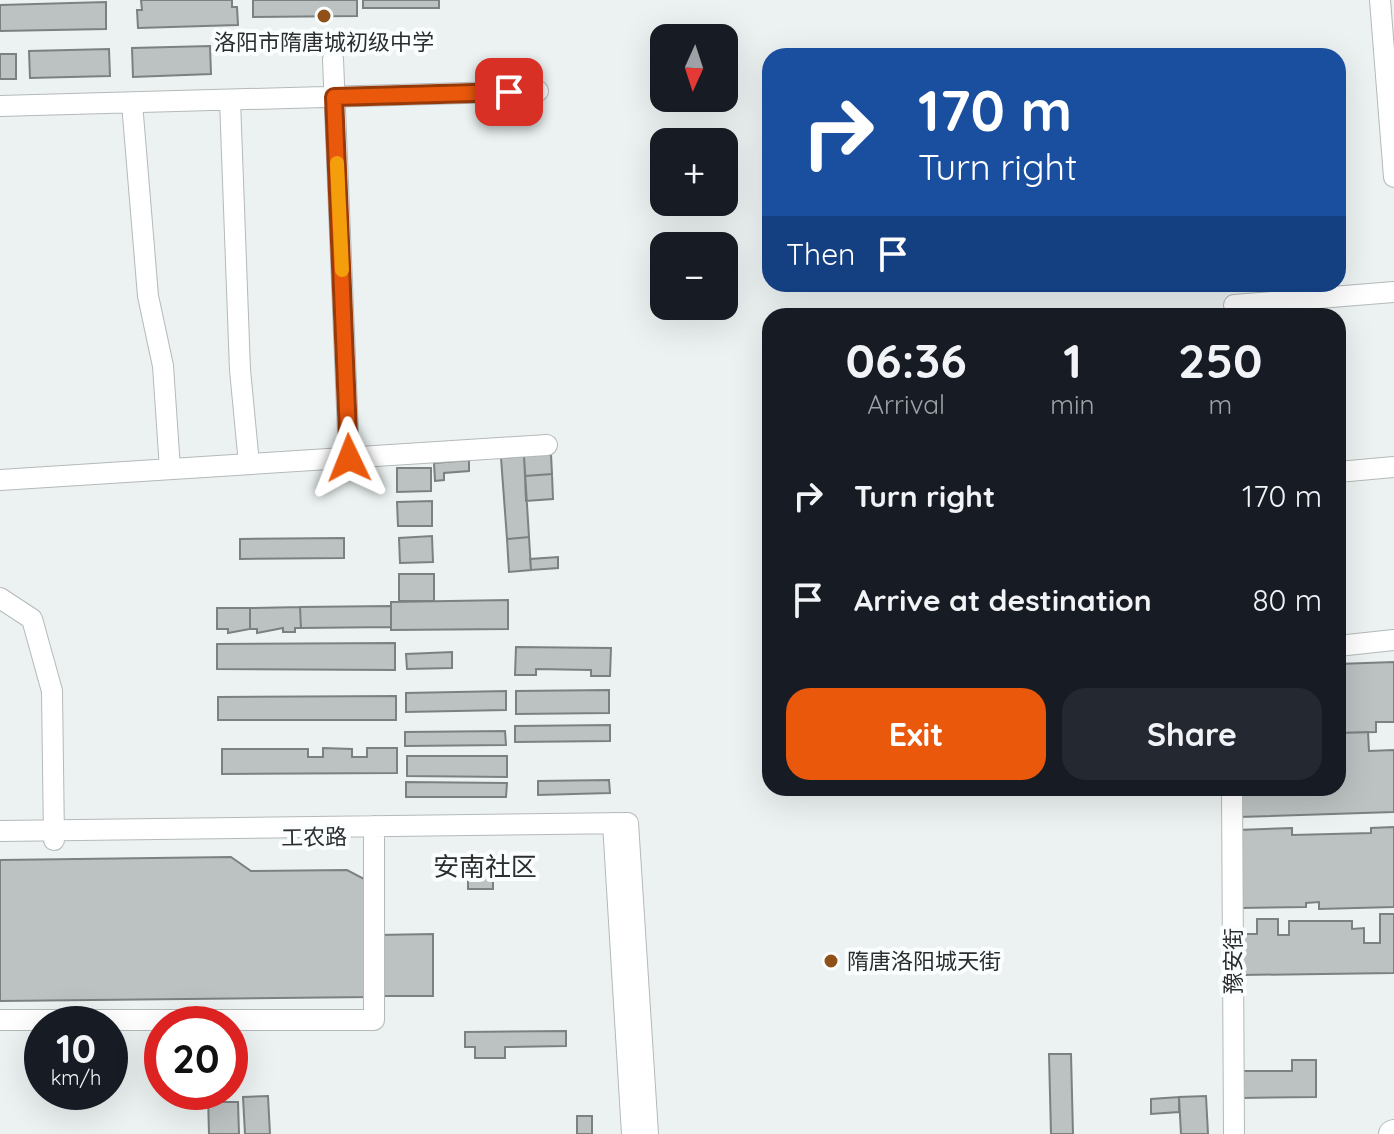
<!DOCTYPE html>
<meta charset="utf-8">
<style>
:root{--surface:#171b24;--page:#242831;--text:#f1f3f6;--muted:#9ea1a6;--accent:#ea580c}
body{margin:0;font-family:Quicksand,"Noto Sans SC",sans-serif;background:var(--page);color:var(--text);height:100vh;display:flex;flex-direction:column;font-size:30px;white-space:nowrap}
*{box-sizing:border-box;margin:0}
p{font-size:26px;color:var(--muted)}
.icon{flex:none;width:44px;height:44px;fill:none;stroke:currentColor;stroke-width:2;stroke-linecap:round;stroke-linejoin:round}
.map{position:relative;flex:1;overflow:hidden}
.drawer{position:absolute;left:762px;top:308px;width:584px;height:488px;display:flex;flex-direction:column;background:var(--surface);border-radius:24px;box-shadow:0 8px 32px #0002}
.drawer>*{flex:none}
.banner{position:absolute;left:762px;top:48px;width:584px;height:244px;border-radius:24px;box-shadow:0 8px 32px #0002;background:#1a4fa0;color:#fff;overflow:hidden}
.needle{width:52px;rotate:183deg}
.controls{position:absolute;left:650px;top:24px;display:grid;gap:16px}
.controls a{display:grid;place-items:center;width:88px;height:88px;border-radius:16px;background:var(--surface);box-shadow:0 8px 32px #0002;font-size:40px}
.speed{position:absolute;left:24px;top:1006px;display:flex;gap:16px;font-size:40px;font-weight:700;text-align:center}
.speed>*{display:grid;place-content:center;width:104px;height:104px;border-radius:50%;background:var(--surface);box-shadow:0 8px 32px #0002;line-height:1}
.speed small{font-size:20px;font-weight:400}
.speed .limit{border:12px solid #d22;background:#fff;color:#111}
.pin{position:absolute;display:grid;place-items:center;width:68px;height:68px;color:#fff;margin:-34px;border-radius:16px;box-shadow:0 4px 12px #0006}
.me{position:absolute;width:88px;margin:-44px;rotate:358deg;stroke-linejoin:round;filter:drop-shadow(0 0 6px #0008)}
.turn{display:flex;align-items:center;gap:28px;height:168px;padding:0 24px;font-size:36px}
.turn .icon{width:104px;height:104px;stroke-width:2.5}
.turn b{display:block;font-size:56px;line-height:68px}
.then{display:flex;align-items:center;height:76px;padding:0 24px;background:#0003;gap:16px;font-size:30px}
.eta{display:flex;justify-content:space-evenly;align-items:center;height:136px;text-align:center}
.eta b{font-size:48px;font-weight:700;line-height:56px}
.action{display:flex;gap:16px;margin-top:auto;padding:16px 24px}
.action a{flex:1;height:92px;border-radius:24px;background:var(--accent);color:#fff;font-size:32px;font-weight:700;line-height:92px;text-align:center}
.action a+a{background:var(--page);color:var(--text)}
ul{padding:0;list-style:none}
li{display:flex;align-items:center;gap:24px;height:104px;padding:0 24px}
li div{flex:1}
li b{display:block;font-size:30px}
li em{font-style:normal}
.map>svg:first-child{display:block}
.building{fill:#bcc1c2;stroke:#7c8081;stroke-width:2}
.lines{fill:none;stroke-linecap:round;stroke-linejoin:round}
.minor-casing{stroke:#b4b9b9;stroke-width:22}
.major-casing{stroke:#b4b9b9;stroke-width:28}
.minor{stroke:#fff;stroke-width:20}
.major{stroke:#fff;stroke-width:26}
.route-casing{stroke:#983908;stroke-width:20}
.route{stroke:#ea580c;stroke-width:14}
.slow{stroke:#f59e0b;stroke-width:14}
.poi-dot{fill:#905118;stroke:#fbfeff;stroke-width:3}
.labels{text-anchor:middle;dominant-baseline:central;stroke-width:8;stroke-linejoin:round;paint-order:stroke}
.poi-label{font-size:22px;fill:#2c2e2e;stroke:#fbfeff}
.street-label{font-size:22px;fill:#2c2e2e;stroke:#fbfeff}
.quarter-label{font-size:26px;fill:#2c2e2e;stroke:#fbfeff}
</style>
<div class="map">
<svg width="1394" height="1134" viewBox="0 0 1394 1134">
<rect width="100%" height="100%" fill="#ecf2f2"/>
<path class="building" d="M141,0H232V7H237L238,25L138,28L137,10H142Z
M253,0H357V16L253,17Z
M363,0H439V8H363Z
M106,2V29L0,31V5Z
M210,46L211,74L133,77L132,48Z
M109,49L110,76L30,78L29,51Z
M0,54H16V79H0Z
M551,454L552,474L525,476L524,456Z
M524,456L529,537L507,539L501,458Z
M469,460V471L444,473V480L435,481L434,463Z
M397,468H431V491L397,492Z
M552,474L553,499L526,501L525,476Z
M432,501V526H398L397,502Z
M432,536L433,562L400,563L399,538Z
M529,537L531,570L509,572L507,539Z
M344,538V558L240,559V539Z
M558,557V568L531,570L530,559Z
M399,574H434V601H399Z
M508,600V629L391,630V602Z
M391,606V627L301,628L300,607Z
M300,607L301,628H295V632H283V628L257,633V629H250V608Z
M217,608H250V629L228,633V629H217Z
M395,643V670L217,669V644Z
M516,647L611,648L610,676H591V670L536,669V675H515Z
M452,652V668L407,669L406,654Z
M1394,662V722H1376V732L1338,733V664Z
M609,690V713L516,714V691Z
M506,691V710L406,712V693Z
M396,696V720H218V697Z
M610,725V741L515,742V726Z
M505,731L506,745L405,746V732Z
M1368,732L1369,751L1394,750V812L1240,817L1239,788H1338V733Z
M323,748L352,749V757H367V748H397V773L222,774V749H308V757H323Z
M407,756H507V777L407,776Z
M609,780L610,793L538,795V781Z
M406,782L507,783L506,797H406Z
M1394,827V907L1319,909V902L1306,903V907L1239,908L1237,830L1292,828V835L1371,833V828Z
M231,857L251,871L347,870L370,882L371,997L0,1001V860Z
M468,873H493V889H468Z
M1380,914H1394V973L1242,975L1241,934H1257V919H1278V935H1289V921H1352V929L1364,928V943H1380Z
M433,934V996H378L377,935Z
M566,1031V1046L505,1047V1058H475V1047H465V1032Z
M1049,1054H1071L1073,1134H1051Z
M1292,1060H1316V1097L1241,1098V1071H1292Z
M223,1095V1102H238L239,1134H209L208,1096Z
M268,1096L270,1134H245L243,1097Z
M1206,1096L1208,1134H1181L1179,1097Z
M1179,1097V1112L1151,1114V1099Z
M577,1116H592V1134H577Z"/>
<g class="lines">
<defs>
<path id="minor" d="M1380,0L1394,177
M333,59L349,458
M230,100L240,370L249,464
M132,103L148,296L163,366L170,469
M0,106L538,91
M1234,305L1394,292
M1338,472L1394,467
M0,480L547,445
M0,598L32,619L52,691L54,840
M1338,646L1394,640
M1232,788L1234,1134
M613,823L632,1134
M0,831L628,823L648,1134
M0,1020H374V826"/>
<path id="major" d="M1392,1134L1394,1133"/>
</defs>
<use href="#minor" class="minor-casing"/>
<use href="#major" class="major-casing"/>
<use href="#minor" class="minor"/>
<use href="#major" class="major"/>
</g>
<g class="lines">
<defs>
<path id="route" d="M349,458L334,97L509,92"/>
</defs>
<use href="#route" class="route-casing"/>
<use href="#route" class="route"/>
<path class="slow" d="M337,163L342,270"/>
</g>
<g class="poi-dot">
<circle cx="324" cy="16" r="8"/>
<circle cx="831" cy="961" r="8"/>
</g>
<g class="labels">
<g class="poi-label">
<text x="324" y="42">洛阳市隋唐城初级中学</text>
<text x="847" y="961" text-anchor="start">隋唐洛阳城天街</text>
</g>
<g class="street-label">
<text transform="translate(314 837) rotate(-1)">工农路</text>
<text transform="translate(1233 961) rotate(-90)">豫安街</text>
</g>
<g class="quarter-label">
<text x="485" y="866">安南社区</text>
</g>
</g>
</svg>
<div class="controls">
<a><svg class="needle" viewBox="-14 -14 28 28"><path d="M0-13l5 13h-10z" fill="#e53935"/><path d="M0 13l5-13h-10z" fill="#9ea1a6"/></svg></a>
<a>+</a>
<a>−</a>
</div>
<div class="speed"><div>10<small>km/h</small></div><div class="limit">20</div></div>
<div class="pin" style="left:509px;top:92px;background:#d93025"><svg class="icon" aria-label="arrive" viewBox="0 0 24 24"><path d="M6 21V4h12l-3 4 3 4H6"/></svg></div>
<svg class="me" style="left:349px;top:458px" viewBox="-20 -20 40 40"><path d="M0-17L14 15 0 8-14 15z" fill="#ea580c" stroke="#fff" stroke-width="4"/></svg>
<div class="banner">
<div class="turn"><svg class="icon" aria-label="right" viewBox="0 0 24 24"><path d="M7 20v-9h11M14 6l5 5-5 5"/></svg><div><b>170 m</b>Turn right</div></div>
<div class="then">Then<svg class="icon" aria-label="arrive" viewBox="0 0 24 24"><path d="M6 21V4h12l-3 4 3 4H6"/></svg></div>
</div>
<section class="drawer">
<div class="eta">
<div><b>06:36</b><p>Arrival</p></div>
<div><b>1</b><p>min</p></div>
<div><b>250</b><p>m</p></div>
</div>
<ul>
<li><svg class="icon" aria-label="right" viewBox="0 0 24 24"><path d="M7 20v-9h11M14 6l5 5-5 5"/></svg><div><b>Turn right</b></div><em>170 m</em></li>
<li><svg class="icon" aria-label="arrive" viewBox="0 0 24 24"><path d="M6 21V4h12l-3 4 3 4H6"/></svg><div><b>Arrive at destination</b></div><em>80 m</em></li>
</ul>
<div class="action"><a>Exit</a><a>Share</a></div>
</section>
</div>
